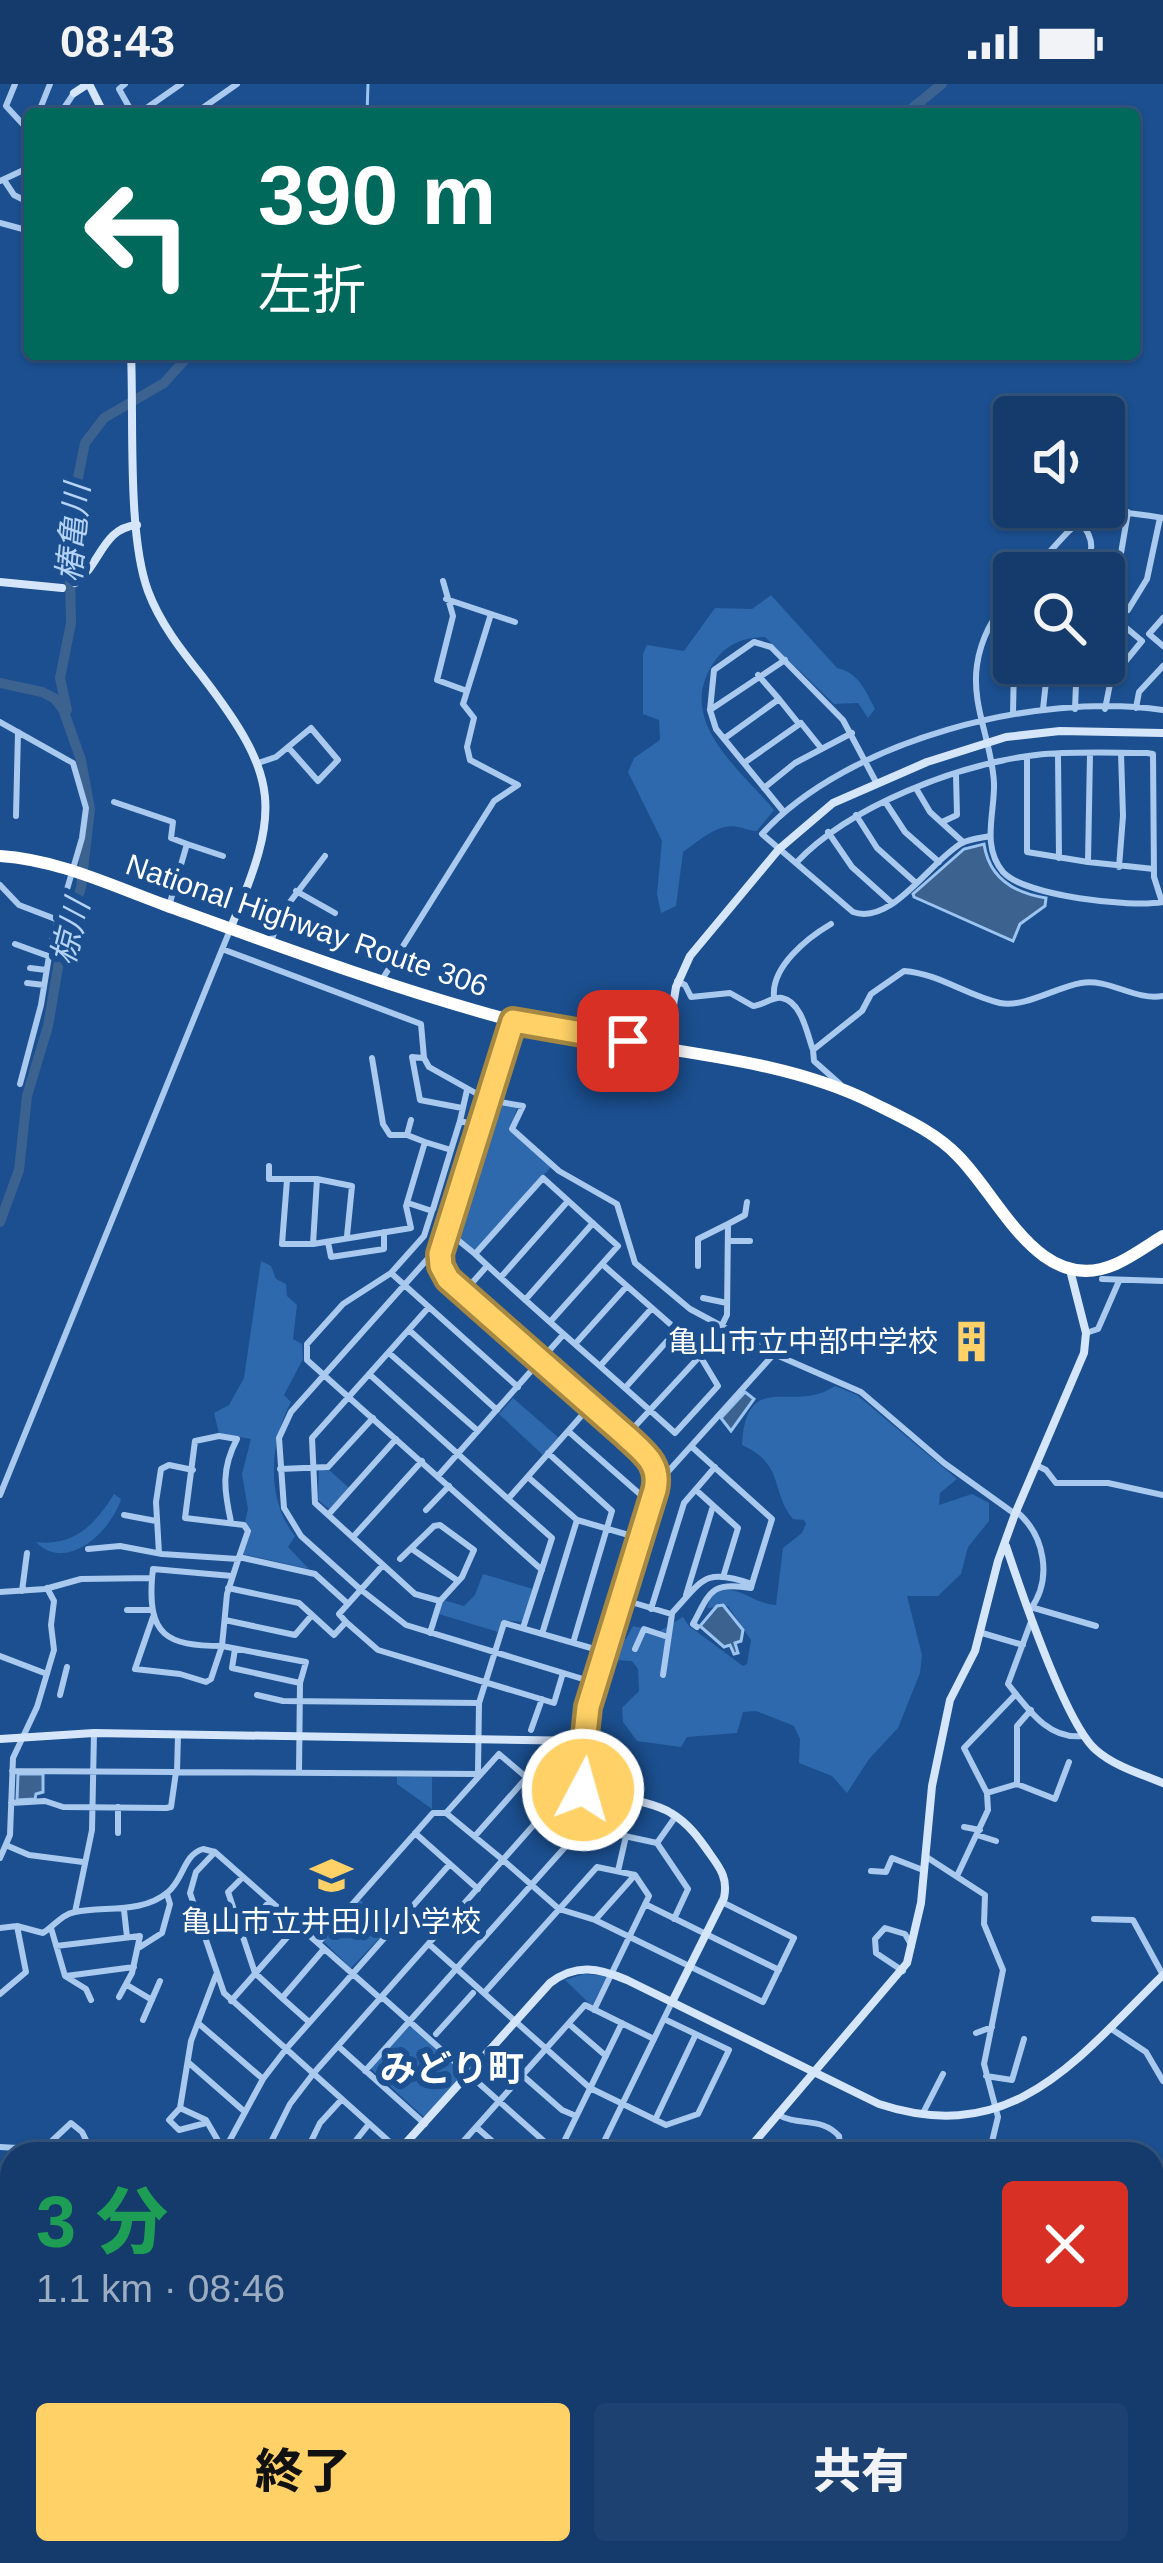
<!DOCTYPE html>
<html lang="ja">
<meta charset="utf-8">
<style>
:root{--surface:#143b6b;--page:#1d4271;--text:#f1f3f6;--muted:#9dadc1;--line:#33557e;--accent:#ffd166}
body{margin:0;font-family:Helvetica,"Noto Sans JP",sans-serif;background:var(--page);color:var(--text);height:100vh;display:flex;flex-direction:column;font-size:45px;white-space:nowrap}
*{box-sizing:border-box;margin:0}
p{font-size:39px;color:var(--muted)}
.icon{flex:none;width:66px;height:66px;fill:none;stroke:currentColor;stroke-width:2;stroke-linecap:round;stroke-linejoin:round}
.map{position:relative;flex:1;overflow:hidden}
.details{position:absolute;left:0px;top:2058px;width:1164px;height:423px;display:flex;flex-direction:column;background:var(--surface);border-radius:36px 36px 0 0;box-shadow:0 3px 9px #0004,0 0 0 3px var(--line)}
.details>*{flex:none}
.hud{position:absolute;left:24px;top:24px;width:1116px;height:252px;border-radius:12px;box-shadow:0 3px 9px #0004,0 0 0 3px var(--line);background:#00695c;color:#fff;overflow:hidden}
.controls{position:absolute;left:993px;top:312px;display:grid;gap:24px}
.controls a{display:grid;place-items:center;width:132px;height:132px;border-radius:12px;background:var(--surface);box-shadow:0 3px 9px #0004,0 0 0 3px var(--line);font-size:60px}
.pin{position:absolute;display:grid;place-items:center;width:102px;height:102px;color:#fff;margin:-51px;border-radius:24px;box-shadow:0 6px 18px #0006}
.me{position:absolute;width:132px;margin:-66px;rotate:6deg;stroke-linejoin:round;filter:drop-shadow(0 0 9px #0008)}
.turn{display:flex;align-items:center;gap:42px;height:252px;padding:0 36px;font-size:54px}
.turn .icon{width:156px;height:156px;stroke-width:2.5}
.turn b{display:block;font-size:84px;line-height:102px}
.round{display:grid;place-items:center;flex:none;width:126px;height:126px;border-radius:12px;background:var(--page)}
.headline{display:flex;align-items:center;justify-content:space-between;height:204px;padding:0 36px}
h1{font-size:72px;font-weight:800;line-height:90px;color:#1e9e55}
.action{display:flex;gap:24px;margin-top:auto;padding:24px 36px}
.action a{flex:1;height:138px;border-radius:12px;background:var(--accent);color:#111;font-size:48px;font-weight:800;line-height:138px;text-align:center}
.action a+a{background:var(--page);color:var(--text)}
.status{display:flex;justify-content:space-between;align-items:center;height:84px;padding:0 60px;background:var(--surface);direction:ltr}
.status svg{height:33px;fill:currentColor}
.map>svg:first-child{display:block}
.green{fill:#2e69ad}
.water{fill:#3c6290;stroke:#9cc4f0;stroke-width:3}
.lines{fill:none;stroke-linecap:round;stroke-linejoin:round}
.stream{stroke:#9cc4f0;stroke-width:3}
.river{stroke:#3c6290;stroke-width:10}
.street{stroke:#a9c9ee;stroke-width:6}
.secondary{stroke:#d6e6fa;stroke-width:8}
.highway{stroke:#fff;stroke-width:12}
.rail{stroke:#fff;stroke-width:3;stroke-dasharray:21 9;stroke-linecap:butt}
.route-casing{stroke:#a68842;stroke-width:30}
.route{stroke:#ffd166;stroke-width:21}
.labels{text-anchor:middle;dominant-baseline:central;stroke-width:12;stroke-linejoin:round;paint-order:stroke}
.street-label{font-size:30px;fill:#fff;stroke:#1b4f8f}
.poi-label{font-size:30px;fill:#fff;stroke:#1b4f8f;text-anchor:end}
.water-label{font-size:33px;font-style:italic;fill:#b5d3f5;stroke:#1b4f8f}
.quarter-label{font-size:36px;font-weight:bold;fill:#fff;stroke:#1b4f8f}
</style>
<div class="status"><b>08:43</b><svg viewBox="0 0 49 12"><path d="M0 12V9h3v3zM5 12V6h3v6zM10 12V3h3v9zM15 12V0h3v12zM26 1h20v11H26zM47 4h2v5h-2z"/></svg></div>
<div class="map">
<svg width="1163" height="2479" viewBox="0 0 1163 2479">
<rect width="100%" height="100%" fill="#1b4f8f"/>
<path class="green" d="M771,511L837,584C858,588 866,607 875,625L868,634L858,619L834,620L765,553C740,554 724,561 711,583C678,639 740,685 774,726L757,747C750,747 744,744 738,743C718,738 698,758 683,768L676,822L661,829L657,810L662,757L628,688L634,674L660,656L659,636L643,630V570L647,561L684,567L715,524L752,525Z
M494,1020L517,1024L511,1045L552,1082L473,1168L452,1149Z
M261,1177L271,1182L276,1195L286,1200L287,1212L297,1221L293,1255L302,1260L303,1275L284,1311L291,1318C270,1357 265,1415 295,1452L288,1463L309,1485L243,1470L251,1445L245,1438L248,1425L242,1390L251,1355L219,1349L214,1329L229,1321L244,1294Z
M835,1302L857,1311L957,1395L940,1409L939,1421L972,1410L989,1419V1437L968,1463L961,1490L938,1512H907L922,1571L920,1589L898,1644L869,1675L847,1709L832,1692L799,1679L800,1655L794,1642L756,1627L743,1628L737,1649L687,1653L681,1663L637,1657L623,1638L622,1624L639,1607L638,1585L632,1577L611,1576L617,1554L626,1555L633,1542L658,1548L683,1533L689,1542L743,1582L747,1580L751,1556L728,1522L707,1524L712,1510C738,1497 749,1519 776,1521L783,1464L802,1449L806,1440L804,1436L793,1435C770,1407 785,1380 742,1361C746,1283 793,1331 835,1302Z
M513,1314L559,1354L543,1371L499,1330Z
M319,1385H328L349,1404L329,1425L318,1416Z
M114,1410L121,1415C112,1446 67,1490 36,1458C75,1463 96,1439 114,1410Z
M483,1490L533,1505L523,1538L502,1536L498,1548L439,1530L443,1516L464,1522L475,1511Z
M397,1693H432V1725L397,1700Z
M578,1708L592,1710L589,1743L560,1720Z
M360,1816L390,1843L351,1884L323,1857Z
M584,1890L607,1892L592,1922L565,1896Z
M410,1940L465,1988L425,2034L370,1984Z"/>
<path class="water" d="M984,760C989,794 1014,809 1046,814L1045,822L1020,840L1013,857L914,813L913,810L964,765Z
M745,1308L754,1315L731,1347L721,1334Z
M723,1521L743,1546L741,1557L735,1559L738,1569L734,1570L730,1561L724,1563L700,1542L717,1522Z
M18,1690H43V1708L36,1710L35,1715L17,1716Z"/>
<g class="lines">
<path class="stream" d="M367,30L368,0"/>
<path class="river" d="M905,30L942,0
M0,599L42,608L54,614L63,625L81,676L90,725L81,804L62,860L48,942L27,1012L19,1086L0,1138
M67,626L60,594L71,539L69,438L85,359L104,334L164,299L190,270"/>
<path class="street" d="M15,0L6,22L30,48
M125,0L119,5L133,30
M38,30L50,0
M60,30L74,9
M138,30L181,0
M194,30L237,0
M4,96L14,111L30,119
M0,97L30,83
M0,139L30,147
M1128,428L1119,481L1105,506L1128,526L1147,495L1160,434
M1031,489C1084,430 1081,420 1163,434
M1078,489C1095,470 1096,456 1079,436
M443,497L453,532L437,596L467,607
M1014,508C995,529 981,552 977,581C971,622 992,658 994,699C995,729 981,762 1003,788C1025,812 1131,824 1163,818
M446,515L515,538
M1163,534L1149,550L1163,562
M1104,554L1118,537L1142,557L1111,595L1105,625
M779,615L799,640
M1136,624L1139,608L1163,582
M1043,625L1048,579
M1075,625L1076,600L1083,579
M710,626L785,576
M1013,629L1014,579
M0,638L73,679L86,724L82,754L51,860L41,921L20,1000
M725,654L779,615L758,591
M1058,670L1059,774
M1090,670L1088,778L1154,785
M1027,673V768L1088,778
M258,679L276,673L311,644L338,676L318,697L288,663
M744,679L801,639L821,664
M764,704L795,679L852,649
M917,706L930,728L963,758
M114,718L173,738L171,754L187,760
M886,719L905,748L939,778
M783,727L716,645L710,626L714,586L754,558L771,563L843,636L876,698
M856,731L877,764L916,799
M16,732L18,648
M942,738L957,731L956,691
M828,748L852,783L892,819
M990,752C981,754 970,755 962,759C930,777 892,842 853,828L762,750C847,656 1039,607 1163,626
M796,779C849,722 959,680 1036,671C1073,667 1111,669 1147,669L1153,670L1154,793L1162,818
M1119,783L1123,732L1121,669
M0,801L19,821L58,836
M296,807L335,829
M169,822L187,760L223,772
M271,858L280,831L325,772
M15,860L48,872
M222,865L421,940L424,974L429,983L488,1016L523,1022L512,1045L559,1087L617,1120L635,1179L690,1225L774,1270
M30,884L46,886
M383,894L494,717L518,701L470,676L467,663L474,634L463,620L491,530
M677,897L685,901L691,913L730,909L753,922C763,921 774,912 782,914C802,918 807,950 813,966
M27,899L44,901
M774,913C771,883 807,854 831,840
M372,974L383,1040L390,1051H407L425,1058
M423,974L412,973L420,1016L462,1024
M840,1000L814,977L813,966L862,927L871,910L904,887C940,890 965,911 1000,919C1024,924 1057,903 1081,899C1109,894 1135,917 1163,912
M460,1037L467,1006
M407,1051L411,1036
M269,1082V1095H317L313,1160L411,1144L406,1122L425,1058L451,1066L460,1037L479,1042
M317,1095L352,1102L347,1152
M287,1096L282,1160H313
M408,1119L432,1127L424,1152L391,1189L518,1303
M433,1125L451,1066
M447,1147L475,1170
M728,1157H750
M328,1158L331,1173L384,1165V1148
M440,1161L291,1328L279,1354L284,1424L301,1452L360,1505L406,1541L596,1599
M427,1176L447,1194
M602,1180L694,1261L700,1272L626,1352
M698,1182V1155L728,1140
M391,1189L343,1220L307,1260V1276L542,1486
M501,1193L568,1117
M1102,1195L1163,1197
M464,1208L487,1182
M703,1214L727,1219
M525,1216L593,1139
M429,1223L312,1354L315,1419L415,1510L440,1517L430,1549
M550,1238L618,1162L543,1094L475,1170C540,1231 609,1289 675,1349L718,1302L700,1272
M722,1241L727,1231L728,1140L745,1131L747,1118
M409,1246L497,1326
M1086,1249L1098,1245L1119,1197
M575,1260L627,1202
M389,1269L478,1347
M600,1282L652,1224
M369,1290L508,1415
M625,1304L677,1246
M568,1347L650,1419
M548,1369L612,1427L573,1559
M650,1374L667,1389
M1036,1381L1046,1386L1056,1399H1108L1163,1411
M280,1385L328,1383L373,1334
M438,1392L563,1251
M528,1393L577,1436L639,1454
M656,1401L774,1270L861,1308L944,1379L1015,1430
M696,1406L738,1444L724,1490
M0,1411L230,846
M426,1426L449,1402
M1016,1427C1045,1451 1053,1495 1030,1526
M124,1431L156,1437
M328,1431L396,1355
M231,1438C224,1406 221,1385 237,1355L219,1352L195,1357L185,1434L244,1441L248,1447L239,1473
M353,1453L422,1377
M88,1465L120,1462L162,1470L238,1475
M412,1465L458,1497
M159,1469L156,1418L161,1385L169,1381L193,1386
M400,1475L434,1442L440,1441L474,1466L462,1493L440,1517
M152,1494C148,1551 166,1562 222,1562L211,1595L206,1598L180,1590L135,1585L153,1533
M228,1504L299,1519L334,1551L346,1538L339,1530L383,1481
M22,1507L27,1469
M0,1508L45,1505L81,1495L152,1494L153,1485L232,1492
M686,1511L713,1422
M621,1515L671,1530C703,1496 703,1483 752,1500L772,1435L692,1363
M1034,1524L1096,1542
M651,1525L684,1419L715,1383
M127,1526H150
M1032,1535L1008,1600C1028,1625 1048,1656 1083,1652
M225,1536L295,1551L312,1531
M346,1538L378,1566L554,1619L563,1589
M697,1543L693,1540C710,1508 711,1497 751,1504L752,1500
M523,1544L552,1454L508,1415L591,1321
M982,1549L1023,1561
M542,1550L577,1436
M235,1565L232,1584L300,1599
M635,1565L644,1545L668,1553
M0,1572L47,1590
M663,1591L672,1530
M60,1611L67,1583
M257,1611L283,1617L479,1619
M531,1646L542,1615
M12,1687L478,1690
M177,1688L178,1651
M299,1688L300,1599L306,1578L222,1562L227,1510L239,1473L315,1490L347,1519
M478,1688L479,1619L504,1539L605,1568
M1017,1699V1642L1031,1626
M987,1709L1017,1700L1055,1715L1069,1678
M565,1710L577,1705L616,1711
M11,1719L45,1717L63,1723L166,1724L171,1723L176,1688
M555,1719L583,1743L657,1759L688,1805L674,1835
M446,1729L503,1776
M964,1743L980,1746
M118,1749V1723
M415,1749L478,1805
M977,1751L996,1757
M475,1752L551,1666
M657,1759L676,1732
M8,1762L29,1771L83,1778
M215,1768L196,1788L190,1809L224,1909L403,2070
M925,1772L985,1811L984,1840L1003,1886L984,1980L998,2033L989,2070
M0,1774L10,1751L13,1674L37,1623L54,1566L51,1541L54,1517L47,1504
M503,1776L559,1825L595,1836L763,1918L794,1854L722,1818
M618,1787L626,1752
M871,1787L886,1788L892,1774L923,1786
M957,1792L988,1726L987,1709L964,1664L1016,1610
M243,1793L228,1808L255,1889L282,1914
M645,1820L779,1886
M124,1826L127,1853
M75,1828L92,1746L94,1649
M1094,1835L1133,1836L1163,1891
M595,1836L635,1791
M0,1844L17,1842L43,1849C54,1842 62,1830 75,1828C105,1822 142,1830 168,1808C184,1795 183,1771 203,1765L215,1768L381,1915
M51,1844L65,1892L86,1905L91,1916
M242,1848L270,1817
M318,1859L433,1729H446L499,1670L526,1693
M430,1861L590,2004L666,2041L698,2030L729,1966L664,1935
M56,1862L140,1852L132,1889L119,1913
M140,1863L162,1849L170,1820L167,1810
M903,1887L876,1869L875,1855L885,1844L905,1850L912,1862
M216,1891L191,1957L180,2024L206,2036L224,2067
M66,1892L134,1883
M127,1901L152,1916
M484,1909L597,1783L635,1791L649,1812L594,1926
M0,1910L26,1888L17,1842
M382,1913L546,2059L577,2070
M231,1917L298,1841
M143,1936L160,1897
M309,1938L282,1914L324,1865
M198,1939L263,1995
M569,1940L606,1972
M1110,1944L1146,1968L1163,1997
M976,1949L992,1943
M436,1950L473,1909
M338,1962L425,2040
M189,1979L245,2028
M365,1987L583,1743
M522,1991L562,2026L576,2032
M986,1992L1012,1996L1024,1955
M180,2024L169,2036L179,2046L206,2039
M923,2029L943,1990
M777,2030C798,2043 821,2032 839,2052L841,2070
M655,2036L695,1952
M476,2043L507,2070
M606,2056L620,2070
M0,2063L18,2064L28,2070
M224,2067L263,1995L286,1965L450,1780
M92,2068L109,2063L132,2070
M38,2070L71,2039L82,2048L92,2068
M265,2070L290,2020L313,1990L578,1691L547,1662
M305,2070L320,2039L342,2015
M345,2070L369,2040
M452,2070L585,1921L654,1955
M558,2070L622,1939
M598,2070L672,1918
M0,2092L12,2091V2096
M0,2139L9,2122
M0,2199L12,2182
M0,2264L12,2270
M0,2414L12,2432
M44,2469L63,2479
M727,2469L728,2479
M761,2469L762,2479
M795,2469L796,2479
M844,2469L845,2479
M882,2469L883,2479
M900,2469L913,2479
M931,2469L938,2474
M476,2479L479,2469
M535,2479L538,2469
M636,2479L638,2469
M659,2479L662,2469"/>
<path class="secondary" d="M89,0L104,30
M74,9L88,0
M131,270C134,335 127,450 148,507C160,539 181,566 202,592C281,695 281,725 231,843
M0,498L62,504
M75,499C101,481 102,444 137,441
M513,937L443,1159L440,1176L448,1195L626,1352L657,1386L655,1406L588,1623C582,1657 590,1699 626,1713C641,1719 657,1720 671,1729C688,1739 699,1754 710,1770C721,1785 728,1795 724,1814L672,1918
M666,964L676,903L690,872L779,765L833,719L927,678L1006,653L1060,647L1163,649
M1006,1462C1020,1504 1066,1640 1096,1666C1114,1682 1141,1690 1163,1699
M0,1655L94,1649L586,1657
M396,2070L550,1899C576,1879 599,1884 627,1896L879,2020C1013,2064 1077,1975 1163,1891
M739,2070L752,2061L907,1879L921,1819L932,1702L950,1616L975,1567L998,1477L1015,1430L1084,1269L1086,1249L1070,1186
M820,2469L821,2479
M182,2479L184,2469
M467,2479L472,2469"/>
<path class="highway" d="M0,772C59,776 110,801 165,821C278,862 394,905 510,936C624,967 768,966 873,1019C903,1034 935,1048 958,1072C1001,1115 1040,1214 1116,1180C1132,1173 1148,1161 1163,1152
M0,2312L12,2318
M0,2323L12,2329
M265,2469L282,2479
M286,2469L303,2479"/>
<path class="rail" d="M16,2469L30,2479"/>
</g>
<g class="lines">
<defs>
<path id="route" d="M583,1706L597,1705L601,1697L585,1651L588,1623L655,1406C661,1380 644,1369 626,1352L448,1195L441,1182L440,1170L513,937L628,957"/>
</defs>
<use href="#route" class="route-casing"/>
<use href="#route" class="route"/>
</g>
<defs>
<symbol id="building-bare" viewBox="-9 -9 18 18"><path d="M-4-6H4V6H1V3H-1V6H-4ZM-2.5-4.3h1.7v1.8h-1.7ZM.8-4.3h1.7v1.8H.8ZM-2.5-1h1.7V.8h-1.7ZM.8-1h1.7V.8H.8Z" fill="#ffd166" stroke="#1b4f8f" stroke-width="2.5" paint-order="stroke"/></symbol>
<symbol id="school-bare" viewBox="-9 -9 18 18"><path d="M0-5L7-2L0 1L-7-2ZM-4 1L0 2.5L4 1V4Q0 6-4 4Z" fill="#ffd166" stroke="#1b4f8f" stroke-width="2.5" paint-order="stroke"/></symbol>
</defs>
<g fill-rule="evenodd">
<use href="#building-bare" x="942" y="1228" width="59" height="59"/>
<use href="#school-bare" x="302" y="1762" width="59" height="59"/>
</g>
<g class="labels">
<g class="street-label">
<text transform="translate(307 841) rotate(19)">National Highway Route 306</text>
</g>
<g class="poi-label">
<text x="938" y="1257">亀山市立中部中学校</text>
<text x="331" y="1837" text-anchor="middle">亀山市立井田川小学校</text>
</g>
<g class="water-label">
<text transform="translate(73 449) rotate(-85)">椿亀川</text>
<text transform="translate(70 848) rotate(-76)">椋川</text>
</g>
<g class="quarter-label">
<text x="452" y="1984">みどり町</text>
</g>
</g>
</svg>
<div class="controls">
<a><svg class="icon" aria-label="sound" viewBox="0 0 24 24"><path d="M4 9h4l5-4v14l-5-4H4zM17 9q2 3 0 6"/></svg></a>
<a><svg class="icon" aria-label="search" viewBox="0 0 24 24"><circle cx="10" cy="10" r="6"/><path d="M15 15l6 6"/></svg></a>
</div>
<div class="pin" style="left:628px;top:957px;background:#d93025"><svg class="icon" aria-label="arrive" viewBox="0 0 24 24"><path d="M6 21V4h12l-3 4 3 4H6"/></svg></div>
<svg class="me" style="left:583px;top:1706px" viewBox="-20 -20 40 40"><circle r="17" fill="#ffd166" stroke="#fff" stroke-width="3"/><path d="M0-11L8 9 0 5-8 9z" fill="#fff"/></svg>
<div class="hud">
<div class="turn"><svg class="icon" aria-label="left" viewBox="0 0 24 24"><path d="M17 20v-9H6M10 6l-5 5 5 5"/></svg><div><b>390 m</b>左折</div></div>
</div>
<section class="details">
<div class="headline"><div><h1>3 分</h1><p>1.1 km · 08:46</p></div><a class="round" style="background:#d93025;color:#fff"><svg class="icon" aria-label="close" viewBox="0 0 24 24"><path d="M6 6l12 12M18 6L6 18"/></svg></a></div>
<div class="action"><a>終了</a><a>共有</a></div>
</section>
</div>
